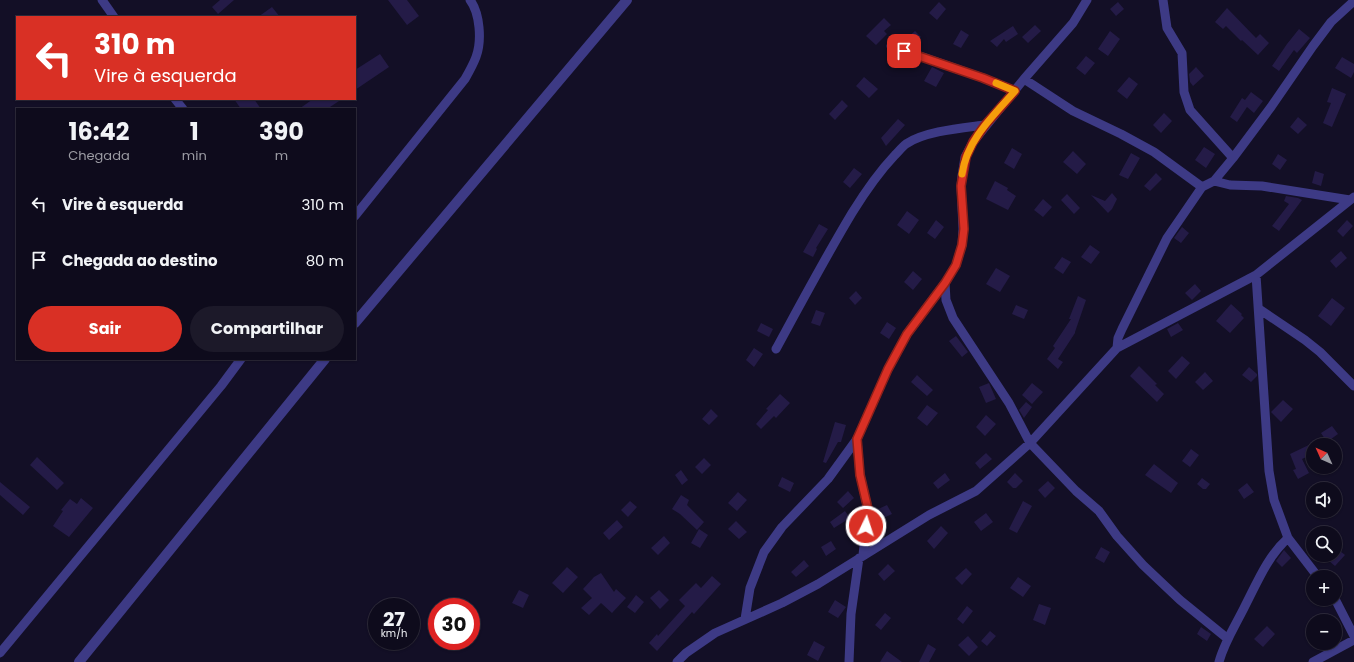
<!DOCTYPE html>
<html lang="pt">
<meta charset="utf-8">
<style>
:root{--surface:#0e0b1c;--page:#1c1929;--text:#f1f3f6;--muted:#9b9ba3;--line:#2e2b3b;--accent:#d93025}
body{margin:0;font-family:Poppins,sans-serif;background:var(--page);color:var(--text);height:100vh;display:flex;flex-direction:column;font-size:15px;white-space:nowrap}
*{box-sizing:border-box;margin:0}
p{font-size:13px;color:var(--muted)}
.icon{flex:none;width:22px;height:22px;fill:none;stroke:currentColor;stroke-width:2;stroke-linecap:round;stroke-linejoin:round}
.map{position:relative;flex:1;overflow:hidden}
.panel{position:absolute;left:16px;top:108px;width:340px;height:252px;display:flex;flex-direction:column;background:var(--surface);border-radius:0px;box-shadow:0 1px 3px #0004,0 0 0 1px var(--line)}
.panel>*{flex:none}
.top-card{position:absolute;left:16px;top:16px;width:340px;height:84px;border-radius:0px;box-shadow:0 1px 3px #0004,0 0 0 1px var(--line);background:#d93025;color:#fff;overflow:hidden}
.needle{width:26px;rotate:315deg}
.fabs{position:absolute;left:1306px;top:438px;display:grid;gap:8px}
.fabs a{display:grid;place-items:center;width:36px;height:36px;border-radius:50%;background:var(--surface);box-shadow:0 1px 3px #0004,0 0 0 1px var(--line);font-size:20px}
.speed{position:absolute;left:368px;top:598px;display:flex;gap:8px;font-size:20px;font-weight:700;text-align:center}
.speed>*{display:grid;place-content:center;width:52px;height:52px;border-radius:50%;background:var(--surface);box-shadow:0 1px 3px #0004,0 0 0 1px var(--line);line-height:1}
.speed small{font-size:10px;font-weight:400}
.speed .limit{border:6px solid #d22;background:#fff;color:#111}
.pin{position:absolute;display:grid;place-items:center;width:34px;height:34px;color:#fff;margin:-17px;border-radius:8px;box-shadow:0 2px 6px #0006}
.me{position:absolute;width:44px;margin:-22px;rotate:4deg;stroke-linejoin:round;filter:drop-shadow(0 0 3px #0008)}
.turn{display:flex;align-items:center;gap:14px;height:84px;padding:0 12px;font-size:18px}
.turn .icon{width:52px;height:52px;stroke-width:2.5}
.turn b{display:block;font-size:28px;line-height:34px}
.eta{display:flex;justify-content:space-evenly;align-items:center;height:68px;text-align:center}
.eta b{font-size:24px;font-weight:700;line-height:28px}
.button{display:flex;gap:8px;margin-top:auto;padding:8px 12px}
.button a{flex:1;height:46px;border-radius:24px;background:var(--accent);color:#fff;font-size:16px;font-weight:700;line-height:46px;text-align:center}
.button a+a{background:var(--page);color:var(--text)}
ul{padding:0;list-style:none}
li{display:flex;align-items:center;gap:12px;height:56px;padding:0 12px}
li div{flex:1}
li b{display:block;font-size:15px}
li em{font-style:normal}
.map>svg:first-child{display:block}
.building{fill:#241b47}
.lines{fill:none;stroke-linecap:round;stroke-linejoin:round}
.minor{stroke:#3d3a85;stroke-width:9}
.tertiary{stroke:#3d3a85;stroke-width:10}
.route-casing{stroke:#8d1f18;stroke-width:10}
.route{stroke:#d93025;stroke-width:7}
.slow{stroke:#f59e0b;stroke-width:7}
</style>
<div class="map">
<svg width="1354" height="662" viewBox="0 0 1354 662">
<rect width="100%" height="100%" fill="#130f26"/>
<path class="building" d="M220,0H234L218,14L212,7Z
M388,0H407L419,16L407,25Z
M939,2L946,9L937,20L929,13Z
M1118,2L1124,9L1116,16L1110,9Z
M272,7L280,17H258Z
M1227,8L1256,38L1260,34L1269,43L1258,55L1242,40L1241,41L1226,26L1223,29L1215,22Z
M884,18L891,25L884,31L887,34L876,45L866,36Z
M1035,25L1041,31L1028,43L1022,37Z
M1013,26L1018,34L1006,42L1004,39L997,47L990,41Z
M1299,29L1310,38L1297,53L1294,50L1279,71L1272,66L1287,44Z
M961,30L969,35L961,48L953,44Z
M915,31L921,37L913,44L907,38Z
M1110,31L1120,39L1108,56L1098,49Z
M380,54L389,67L355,90V70Z
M1086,56L1095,63L1085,75L1076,68Z
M1342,57L1354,64V72L1351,78L1335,68Z
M932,67L944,73L936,87L924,81Z
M1196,67L1204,76L1193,86L1190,82L1189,74Z
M864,77L878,89L869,98L856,86Z
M1129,77L1138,84L1127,99L1117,91Z
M1332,88L1346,94L1332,127L1323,123L1331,103L1327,102Z
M1251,92L1263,101L1254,113L1247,107L1237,122L1230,117L1242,98L1245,100Z
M234,99H254L261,109H241Z
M313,99H342L327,109H299Z
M842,100L848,106L835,120L829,114Z
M1164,113L1172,121L1161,133L1153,125Z
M1298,117L1307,125L1298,134L1290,127Z
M898,119L905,125L886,146L881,138Z
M1204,147L1215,154L1206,168L1195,160Z
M1012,148L1022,154L1014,169L1004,163Z
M1073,151L1086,164L1077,174L1063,162Z
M1131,153L1140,158L1128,179L1119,175Z
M1278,154L1287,160L1280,170L1272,164Z
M854,168L862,174L850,188L843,182Z
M1315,171L1324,174L1321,186L1312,183Z
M1156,173L1162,179L1150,191L1144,186Z
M995,181L1008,188L1007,190L1016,196L1008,210L986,199Z
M1112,193L1117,199L1112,209L1108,213L1091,195L1105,201Z
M1067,194L1080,208L1074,214L1061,200Z
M1286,196L1298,198L1302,200L1279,231L1272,226L1289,204L1284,201Z
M1043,199L1052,207L1043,217L1034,210Z
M907,211L919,220L909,234L897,225Z
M936,220L944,227L935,239L927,233Z
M1347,220L1353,226L1343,237L1337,231Z
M819,224L828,229L816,248L817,249L813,257L803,252Z
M1182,227L1189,233L1181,243L1174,238Z
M1090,245L1100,252L1091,264L1081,257Z
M1341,251L1347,258L1336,268L1330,261Z
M1062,257L1071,262L1063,274L1054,268Z
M996,268L1010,276L1000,292L986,284Z
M913,271L922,279L913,290L904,282Z
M1195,284L1201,291L1192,300L1185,293Z
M856,291L862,298L855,305L849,298Z
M1078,296L1086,300L1075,332V333L1058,359L1063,362L1058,369L1047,359L1055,348L1053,346L1071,319H1069Z
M1332,298L1345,308L1331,326L1318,316Z
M1231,304L1242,314L1241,315L1244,318L1230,333L1216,321Z
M1016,305L1028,310L1024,319L1012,314Z
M816,310L825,313L820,326L811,323Z
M887,322L896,328L889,339L880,333Z
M761,323L773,329L769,337L757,331Z
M1178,323L1183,330L1171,337L1167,329Z
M956,336L968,352L962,357L949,341Z
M754,348L763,354L754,367L746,360Z
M1182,356L1190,363L1176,379L1168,371Z
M1139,366L1157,384L1155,385L1164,394L1157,402L1130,376Z
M1249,367L1257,374V376L1251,382L1242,375Z
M1205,372L1213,381L1203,390L1195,382Z
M917,375L933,390L927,396L911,382Z
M989,383L996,399L986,403L979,387Z
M1032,383L1043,392L1032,404L1022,395Z
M780,394L790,403L776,418L774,416L761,429L756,424L768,410L766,409Z
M1283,400L1293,409L1281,422L1271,412Z
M1026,402L1032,407L1024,418L1019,410Z
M927,405L938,413L927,426L917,418Z
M711,409L718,416L709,425L702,419Z
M986,415L996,424L985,436L976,427Z
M835,422L846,425L841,442H838L826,463L823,462Z
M1332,426L1338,434L1327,442L1321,433Z
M1313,443V454L1302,459L1309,473L1298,479L1293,470L1296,469L1290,454Z
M1191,449L1199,455L1190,467L1182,461Z
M986,453L992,459L980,469L975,463Z
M37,457L64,483L57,490L30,465Z
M704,458L711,465L702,474L695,467Z
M1154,464L1178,483L1171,493L1145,475Z
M681,470L688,480L682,485L675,475Z
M945,473L950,480L938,489L933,483Z
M1015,473L1023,481L1016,488H1013L1007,482Z
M782,477L794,483L790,492L778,486Z
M1202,478L1210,484L1206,489H1203L1197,484Z
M1048,481L1055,488L1045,498L1038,490Z
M0,482L30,507L23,515L0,495Z
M1247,483L1254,492L1244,499L1238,490Z
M848,491L854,498L843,508L837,502Z
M738,492L747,500L737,511L728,503Z
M681,495L689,500L687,505L704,522L697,530L680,514L672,509Z
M81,498L93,508L69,537L53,526L63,511L61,510L70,499L77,504Z
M630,501L637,507L628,517L621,510Z
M1023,501L1032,506L1017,533L1009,529Z
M887,505L892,514L877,521L873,514L874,511Z
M845,511L850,518L834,528L830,522Z
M986,513L993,522L981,531L974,522Z
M617,520L623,527L609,540L603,533Z
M736,521L747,532L739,539L728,529Z
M941,526L948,533L934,549L927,541Z
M699,529L708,535L700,548L691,543Z
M664,536L670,543L658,555L651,548Z
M831,541L836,549L826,556L821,547Z
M1101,547L1110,552L1104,563L1095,558Z
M1335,547L1345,555L1335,566L1322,555H1335Z
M1284,550L1291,558L1282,567L1276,561Z
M804,560L809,566L796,577L791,572Z
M888,564L895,571L884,581L878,574Z
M567,567L578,577L563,593L552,583Z
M966,568L972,574L962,585L955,578Z
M601,573L614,592L616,589L626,598L612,613L601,603L589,615L581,608L592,598L583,589L594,577Z
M712,576L721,584L694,614L692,612L657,651L649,643L657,634L658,636L685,606L679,600L696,583L701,588Z
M1018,577L1031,586L1023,597L1010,588Z
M519,590L529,595L523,608L512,603Z
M659,590L669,600L660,609L650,598Z
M636,595L644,602L635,613L627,607Z
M835,600L846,607L838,618L828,612Z
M1039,604L1051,608L1045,625L1033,620Z
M967,606L973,611L963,624L957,619Z
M885,613L891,618L881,630L875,625Z
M1267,626L1275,634L1263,647L1254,639Z
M1201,627L1211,634L1207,641L1197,634Z
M990,631L996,636L987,646L981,641Z
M968,636L978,647L969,656L958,645Z
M814,641L825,647L818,661L807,655Z
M928,644L936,649L929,662H919Z
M887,651L902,662H880Z"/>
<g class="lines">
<path class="minor" d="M102,0L114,17
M1163,0L1167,28L1182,53L1184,92L1190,110L1233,158
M891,46L983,78L1015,91
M1024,79L1073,111L1121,134L1154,152L1202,187
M175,99L183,109
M1214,181L1230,185L1262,186L1350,200
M355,216L465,79C469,72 473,65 476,57C482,41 480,13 470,0
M1256,275L1269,471L1274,500L1288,538L1318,577
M945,283L946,300L953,318L1009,403L1030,443L1076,491L1099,511L1117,536L1143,565L1180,600L1228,639
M1259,309L1305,340L1320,352L1354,386
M1117,348L1256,275L1354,197
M776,349C801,303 825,258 852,213C865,192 878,173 895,155C899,151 902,147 906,144C925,131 963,128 985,125
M857,439L860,475L868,509L863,555
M1335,599L1354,636
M745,619L750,588L764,552L782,527L828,479L857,439L888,369L907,334L945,283L956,265L962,245L963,229L961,186L962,176L965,157L973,142L1024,79L1073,23L1087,0
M0,653L221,386L241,359
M677,662L686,653L715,633L782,603L818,584L929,515L976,491L1030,443L1117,348L1118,338L1122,329L1167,238L1202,187L1214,181L1233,158L1271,107L1313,46L1331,22L1354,1
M849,662L851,614L859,558
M1219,662C1224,643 1235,626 1244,608C1257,583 1267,557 1288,538
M1313,662L1354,640"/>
<path class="tertiary" d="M355,323L627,0
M79,662L325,359"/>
</g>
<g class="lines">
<defs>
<path id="route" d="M866,526L868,509L860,475L857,439L888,369L907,334L945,283L956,265L962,245L964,229L961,186L966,157L973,142L985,125L1015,91L983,78L904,51"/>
</defs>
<use href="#route" class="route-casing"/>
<use href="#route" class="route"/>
<path class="slow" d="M962,174C967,140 993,116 1015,91L996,83"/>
</g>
</svg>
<div class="fabs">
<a><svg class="needle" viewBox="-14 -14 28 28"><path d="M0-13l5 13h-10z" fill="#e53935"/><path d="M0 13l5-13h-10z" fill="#9b9ba3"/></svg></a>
<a><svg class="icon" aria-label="sound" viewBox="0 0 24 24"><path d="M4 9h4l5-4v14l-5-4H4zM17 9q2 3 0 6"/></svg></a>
<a><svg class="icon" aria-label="search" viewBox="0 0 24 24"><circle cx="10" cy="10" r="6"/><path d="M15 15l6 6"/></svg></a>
<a>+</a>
<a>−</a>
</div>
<div class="speed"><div>27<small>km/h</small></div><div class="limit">30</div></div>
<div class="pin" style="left:904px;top:51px;background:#d93025"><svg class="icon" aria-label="arrive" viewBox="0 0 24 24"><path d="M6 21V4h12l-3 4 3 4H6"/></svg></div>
<svg class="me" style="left:866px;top:526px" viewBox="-20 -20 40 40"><circle r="17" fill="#d93025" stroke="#fff" stroke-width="3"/><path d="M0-11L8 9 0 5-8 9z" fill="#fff"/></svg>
<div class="top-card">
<div class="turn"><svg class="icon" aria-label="left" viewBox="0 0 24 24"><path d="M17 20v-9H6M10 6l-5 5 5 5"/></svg><div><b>310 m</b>Vire à esquerda</div></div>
</div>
<section class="panel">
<div class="eta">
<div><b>16:42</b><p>Chegada</p></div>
<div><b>1</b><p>min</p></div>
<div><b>390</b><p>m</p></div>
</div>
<ul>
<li><svg class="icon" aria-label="left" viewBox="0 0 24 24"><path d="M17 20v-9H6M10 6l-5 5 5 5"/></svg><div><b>Vire à esquerda</b></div><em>310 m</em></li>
<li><svg class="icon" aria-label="arrive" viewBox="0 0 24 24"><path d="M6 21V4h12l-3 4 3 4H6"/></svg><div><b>Chegada ao destino</b></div><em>80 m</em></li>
</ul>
<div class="button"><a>Sair</a><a>Compartilhar</a></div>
</section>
</div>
